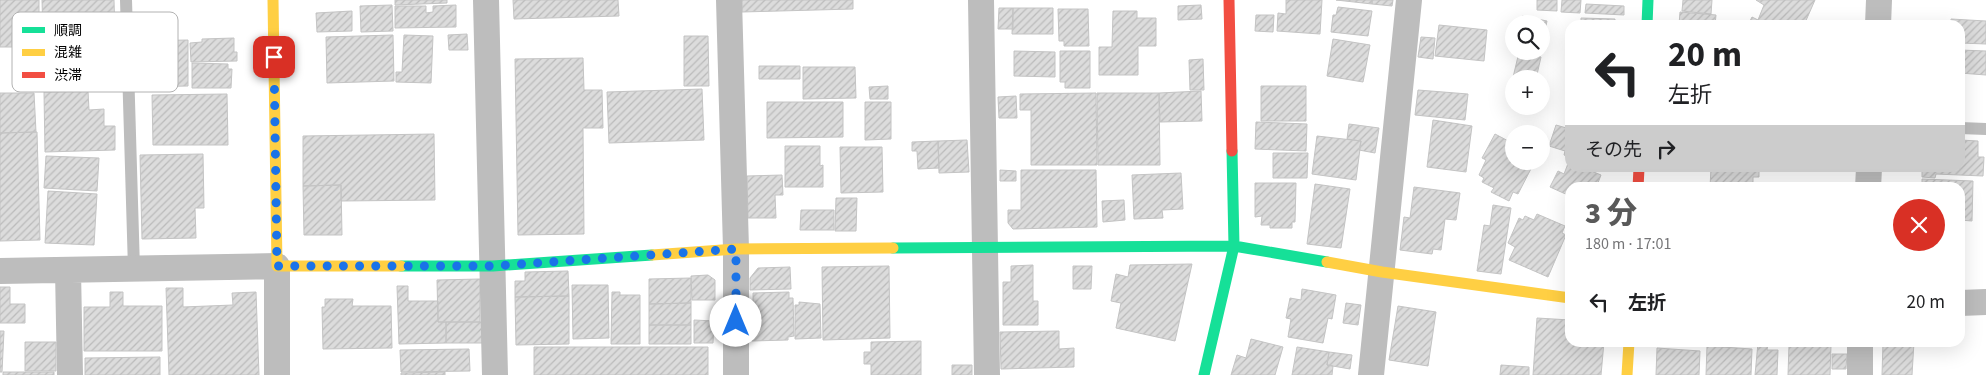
<!DOCTYPE html>
<html lang="ja">
<meta charset="utf-8">
<style>
:root{--surface:#fff;--page:#f6f6f6;--text:#202124;--muted:#757577;--accent:#595959}
body{margin:0;font-family:"Source Sans 3","Noto Sans JP",sans-serif;background:var(--page);color:var(--text);height:100vh;display:flex;flex-direction:column;font-size:19px;white-space:nowrap}
*{box-sizing:border-box;margin:0}
p{font-size:16px;color:var(--muted)}
.icon{flex:none;width:28px;height:28px;fill:none;stroke:currentColor;stroke-width:2;stroke-linecap:round;stroke-linejoin:round}
.map{position:relative;flex:1;overflow:hidden}
.side{position:absolute;left:1565px;top:182px;width:400px;height:165px;display:flex;flex-direction:column;background:var(--surface);border-radius:15px;box-shadow:0 5px 20px #0002}
.side>*{flex:none}
.top-card{position:absolute;left:1565px;top:20px;width:400px;height:152px;border-radius:15px;box-shadow:0 5px 20px #0002;background:#fff;color:var(--text);overflow:hidden}
.tools{position:absolute;left:1505px;top:15px;display:grid;gap:10px}
.tools a{display:grid;place-items:center;width:45px;height:45px;border-radius:50%;background:var(--surface);box-shadow:0 5px 20px #0002;font-size:25px}
.pin{position:absolute;display:grid;place-items:center;width:42px;height:42px;color:#fff;margin:-21px;border-radius:10px;box-shadow:0 2px 8px #0006}
.me{position:absolute;width:55px;margin:-28px;rotate:0deg;stroke-linejoin:round;filter:drop-shadow(0 0 4px #0008)}
.turn{display:flex;align-items:center;gap:18px;height:105px;padding:0 20px;font-size:22px}
.turn .icon{width:65px;height:65px;stroke-width:2.5}
.turn b{display:block;font-size:35px;line-height:42px}
.then{display:flex;align-items:center;height:48px;padding:0 20px;background:#0003;gap:10px;font-size:19px}
.round{display:grid;place-items:center;flex:none;width:52px;height:52px;border-radius:26px;background:var(--page)}
.summary{display:flex;align-items:center;justify-content:space-between;height:85px;padding:0 20px}
h1{font-size:30px;font-weight:800;line-height:38px;color:var(--accent)}
ul{padding:0;list-style:none}
li{display:flex;align-items:center;gap:15px;height:70px;padding:0 20px}
li div{flex:1}
li b{display:block;font-size:19px}
li em{font-style:normal}
.map>svg:first-child{display:block}
.building{fill:url(#building-hatch);stroke:#c4c4c4}
.lines{fill:none;stroke-linecap:round;stroke-linejoin:round}
.lane{stroke:#bdbdbd;stroke-width:12}
.street{stroke:#bdbdbd;stroke-width:26}
.fast{stroke:#16e098;stroke-width:11}
.slow{stroke:#ffcf43;stroke-width:11}
.jam{stroke:#f24e42;stroke-width:11}
.route{stroke:#1a73e8;stroke-width:9;stroke-dasharray:0 16.2}
.key{fill:#fff;stroke:#b2b2b2;stroke-width:1}
.key-label{font-size:14px;fill:#000}
</style>
<div class="map">
<svg width="1986" height="375" viewBox="0 0 1986 375">
<defs>
<pattern id="building-hatch" width="6" height="6" patternUnits="userSpaceOnUse" patternTransform="scale(1.25)"><rect width="6" height="6" fill="#dcdcdc"/><path d="M-1 1l2-2M0 6l6-6M5 7l2-2" fill="none" stroke="#bbb"/></pattern>
</defs>
<rect width="100%" height="100%" fill="#fff"/>
<path class="building" d="M0,0H39V35H12V47H0Z
M42,0H114L115,35L43,36Z
M395,0H447V3L395,5Z
M513,0H618L619,16L514,19Z
M742,0H853V9L742,12Z
M1286,0H1322L1320,34L1277,31L1278,13L1286,14Z
M1336,0H1372V4Z
M1372,0H1393L1392,6L1372,4Z
M1537,0H1557V11L1537,10Z
M1562,0H1581L1580,13L1561,12Z
M1683,0H1712L1711,14L1682,11Z
M1756,0H1815L1804,25H1748L1752,17L1758,20L1764,5Z
M1586,4L1624,6V15L1585,13Z
M392,5L393,31L361,32L360,6Z
M456,5V27L395,28V6H426V13L433,12V6Z
M1201,5L1202,19L1178,20V6Z
M1338,7L1372,11L1368,36L1331,32L1333,15H1336Z
M999,8H1013V29H998Z
M1013,8H1053V34H1012Z
M1058,9H1088L1089,46H1064V41H1059Z
M352,11V31L317,32L316,13Z
M1113,11H1137V18H1156V46H1138V75H1099V47H1112Z
M1680,12L1716,15L1715,25H1679Z
M1256,15H1274L1273,32L1255,31Z
M1522,16L1547,21L1541,50V24H1521Z
M1581,18L1615,19V25H1581Z
M1951,19L1986,21V44L1960,43V25H1951Z
M1439,25L1487,30L1484,61L1435,56Z
M467,34L468,50H449L448,35Z
M393,35L394,81L327,83L326,37Z
M404,35L433,36L431,83L396,82V72H402Z
M684,36H708L709,86H684Z
M1421,37L1435,38L1433,59L1418,57Z
M234,38V52H237V61L191,62L190,43L202,42V39Z
M1333,39L1370,45L1363,82L1327,76Z
M188,40V86L136,87L134,41Z
M1960,50L1986,51V75L1960,73Z
M1014,51L1055,52V77L1014,76Z
M1060,51H1090V88H1065V82H1060Z
M1519,52L1541,57L1536,79H1514V86H1511Z
M583,58L584,90H602L603,128H583L584,234L518,235L515,59Z
M1203,59L1204,90H1190L1189,60Z
M192,63L228,64V69H232L231,88H192Z
M759,66H800V79H759Z
M803,67H855L856,98L803,99Z
M888,86V99H870L869,87Z
M1261,86H1306V121H1261Z
M702,89L704,140L609,143L607,92Z
M1418,90L1468,94L1465,120L1415,115Z
M88,91L89,110L104,109V126H115V150L45,152L44,92Z
M1201,91L1202,121L1160,122L1159,93Z
M0,93H34L36,132L0,133Z
M1096,93L1097,165H1031V110H1020V94Z
M1097,93H1159L1160,165H1098Z
M227,94L228,145H153L152,95Z
M1016,96L1017,118H999L998,97Z
M767,102H843V137L767,138Z
M865,102H891V139L865,140Z
M1433,120L1472,126L1466,172L1427,167Z
M1256,122L1307,124L1306,151L1255,149Z
M1349,124L1379,128L1375,153L1359,150L1361,141L1347,139Z
M1556,125L1570,129V157L1564,155L1565,151L1549,146Z
M37,132L40,240L0,241V133Z
M434,134L435,200L341,201V185L303,186V136Z
M1495,134L1514,144V161H1535L1518,194L1513,192L1509,201L1491,192L1494,188L1482,182L1484,178L1479,175L1486,160L1482,158Z
M1317,136L1361,141L1356,180L1312,174Z
M967,140L969,172L939,173L938,141Z
M1960,140L1978,141V157H1984L1983,176L1936,174L1935,178L1922,177V168H1960Z
M938,141L939,168L918,169L917,151H912V142Z
M785,146H820V166L823,165V187H785Z
M840,147H882L883,192L841,193Z
M1273,153H1308L1307,178H1273Z
M203,154L204,208H195L196,238L142,239L140,155Z
M46,156L99,158L97,191L44,188Z
M1569,161L1570,168H1584L1601,175L1596,188H1570V196L1550,187L1558,171L1564,174Z
M1711,168H1759V177H1753V187L1757,188H1710Z
M1000,170L1016,171V181H1000Z
M1021,170H1096L1097,227L1013,229L1008,223V210H1021Z
M1181,173L1183,209L1162,210L1163,218L1134,219L1132,175Z
M782,175L783,195H775L776,218H748L747,176Z
M1922,179L1973,181L1972,221L1960,220V188H1922Z
M1255,183H1296L1295,222H1292V228H1270V225H1261L1262,216L1255,217Z
M1315,184L1350,189L1341,248L1307,244Z
M341,185L342,235H304L303,186Z
M1414,187L1460,193L1456,220L1445,219L1441,250L1433,249L1432,254L1400,250L1404,217L1410,218Z
M48,191L97,194L94,245L45,243Z
M836,198H857L856,231H835Z
M1124,200L1125,220L1103,222L1102,201Z
M1493,205L1511,208L1501,274L1477,271L1484,225L1490,226Z
M801,210H834V230H800Z
M1537,214L1565,226L1562,233L1566,235L1548,277L1509,260L1515,247L1508,243L1519,218L1523,220L1525,216L1534,220Z
M1192,264L1175,341L1116,328L1121,303L1111,301L1116,274L1128,277L1130,265Z
M1033,265V301H1038V325H1003V282H1011V266Z
M889,266L890,338L823,340L822,267Z
M1073,266H1092L1091,289H1073Z
M790,267L791,289L750,290V278L758,268Z
M568,271L569,296L515,297V281H525V272Z
M708,275L715,280V300H692L691,276Z
M691,278V303L649,304V279Z
M480,279V322H438L437,280Z
M572,285H608L609,338L573,339Z
M397,286H408V301H438V322H446V343L399,344Z
M0,287H10V304H25V323H0Z
M166,288H183V307L233,305L232,293L256,292L259,375H169Z
M1302,289L1336,295L1332,319L1328,318L1323,343L1288,337L1291,319L1286,318L1290,298L1301,300Z
M110,292H123V306H162V351H84V307H110Z
M612,292H620V295H640V344H611Z
M789,292V298H793L794,336L788,337V340L752,341L748,311H753V293Z
M569,296V344L516,345L515,297Z
M325,299H353L352,306H391L392,348L323,349L322,307H325Z
M799,302L820,304L821,338L795,339V305H799Z
M691,303V325H649V304Z
M1346,303L1361,305L1358,325L1343,323Z
M1398,306L1436,312L1428,366L1389,360Z
M1537,318L1570,320V342H1604L1601,375H1533Z
M694,320L714,321L713,343H694Z
M446,322H483V343H446Z
M649,325H691V344H649Z
M0,331H4L2,372H0Z
M1059,331V349L1074,348V367L1001,369L1000,332Z
M1251,339L1283,347L1275,375H1231L1237,355L1246,358Z
M921,341V375H871V364H864V352H871V342Z
M25,342H56V371H25Z
M1883,342H1914L1912,375H1882Z
M1758,343L1768,344L1767,350H1778L1777,375H1755Z
M1789,345L1831,346L1830,375H1788Z
M1707,346L1752,349L1751,375H1706Z
M534,347H708V375H534Z
M1297,347L1329,352L1327,365L1333,366L1332,375H1292Z
M1657,348L1700,351L1699,375H1656Z
M469,349L470,371L401,372L400,350Z
M1329,352L1352,355L1350,369L1327,365Z
M1832,354H1847L1846,369H1832Z
M160,357V375H85V358Z
M952,365H972V375H952Z
M1501,365L1529,367V375H1500Z
M3,372H54V375H3Z
M445,372V375H401V373Z"/>
<g class="lines">
<path class="lane" d="M126,0L134,269
M1960,128L1986,129"/>
<path class="street" d="M486,0L495,375
M729,0L736,249V375
M981,0L987,375
M1878,25L1879,0
M1868,188L1869,168
M68,270L70,375
M0,271L277,266V375
M1960,303L1986,302
M1371,375L1409,0
M1860,375V342"/>
<path class="fast" d="M1647,25L1648,0
M893,248L1234,246L1327,262
M401,266H493L652,255
M1204,375L1234,246L1232,151"/>
<path class="slow" d="M273,0L277,266H401
M652,255L736,249L893,248
M1327,262L1382,272L1570,298
M1627,375L1629,342"/>
<path class="jam" d="M1229,0L1232,151
M1638,188L1639,168"/>
</g>
<g class="lines">
<path class="route" d="M274,57L277,266H493L736,249V321"/>
</g>
<rect x="12" y="12" width="166" height="80" rx="8" class="key"/>
<rect x="22" y="27" width="23" height="6" fill="#16e098"/>
<rect x="22" y="49" width="23" height="7" fill="#ffcf43"/>
<rect x="22" y="72" width="23" height="6" fill="#f24e42"/>
<g class="key-label">
<text x="54" y="35">順調</text>
<text x="54" y="57">混雑</text>
<text x="54" y="80">渋滞</text>
</g>
</svg>
<div class="tools">
<a><svg class="icon" aria-label="search" viewBox="0 0 24 24"><circle cx="10" cy="10" r="6"/><path d="M15 15l6 6"/></svg></a>
<a>+</a>
<a>−</a>
</div>
<div class="pin" style="left:274px;top:57px;background:#d93025"><svg class="icon" aria-label="arrive" viewBox="0 0 24 24"><path d="M6 21V4h12l-3 4 3 4H6"/></svg></div>
<svg class="me" style="left:736px;top:321px" viewBox="-20 -20 40 40"><circle r="19" fill="#fff"/><path d="M0-13L10 11 0 6-10 11z" fill="#1a73e8"/></svg>
<div class="top-card">
<div class="turn"><svg class="icon" aria-label="left" viewBox="0 0 24 24"><path d="M17 20v-9H6M10 6l-5 5 5 5"/></svg><div><b>20 m</b>左折</div></div>
<div class="then">その先<svg class="icon" aria-label="right" viewBox="0 0 24 24"><path d="M7 20v-9h11M14 6l5 5-5 5"/></svg></div>
</div>
<section class="side">
<div class="summary"><div><h1>3 分</h1><p>180 m · 17:01</p></div><a class="round" style="background:#d93025;color:#fff"><svg class="icon" aria-label="close" viewBox="0 0 24 24"><path d="M6 6l12 12M18 6L6 18"/></svg></a></div>
<ul>
<li><svg class="icon" aria-label="left" viewBox="0 0 24 24"><path d="M17 20v-9H6M10 6l-5 5 5 5"/></svg><div><b>左折</b></div><em>20 m</em></li>
</ul>
</section>
</div>
